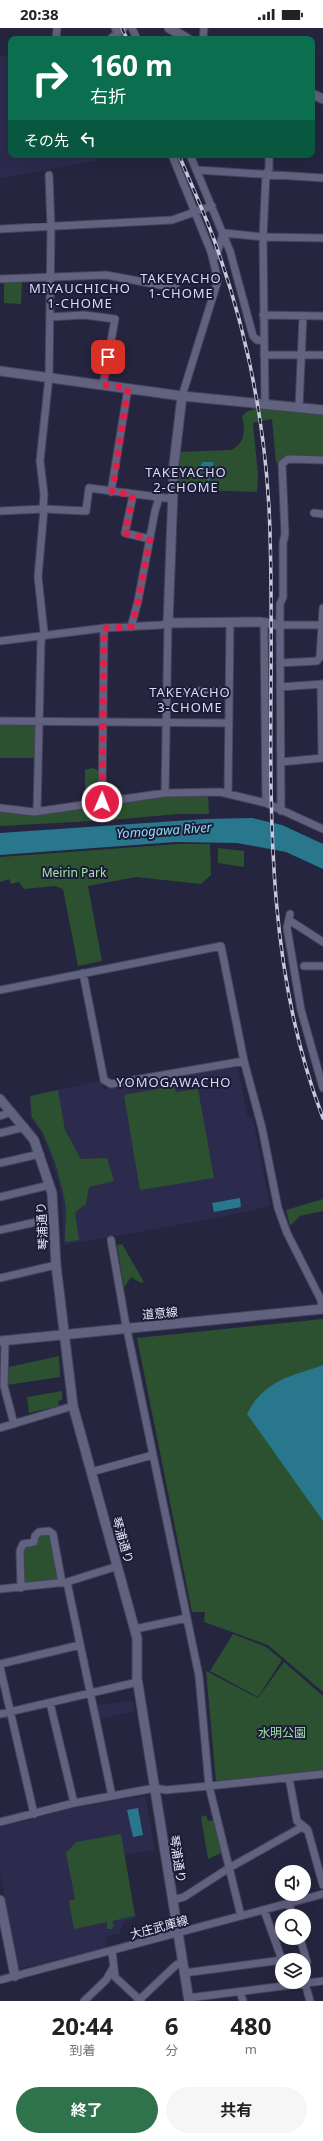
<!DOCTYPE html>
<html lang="ja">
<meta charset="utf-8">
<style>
:root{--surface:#fff;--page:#f6f6f6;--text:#222;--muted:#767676;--accent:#2e734b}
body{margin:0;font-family:"Noto Sans","Noto Sans JP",sans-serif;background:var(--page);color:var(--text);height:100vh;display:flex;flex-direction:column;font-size:15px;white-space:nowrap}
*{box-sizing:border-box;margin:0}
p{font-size:13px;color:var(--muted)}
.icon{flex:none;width:22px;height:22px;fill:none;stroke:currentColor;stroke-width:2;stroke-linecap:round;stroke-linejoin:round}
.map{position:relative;height:1973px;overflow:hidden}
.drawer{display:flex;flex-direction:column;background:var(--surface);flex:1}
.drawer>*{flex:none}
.guide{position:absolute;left:8px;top:8px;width:307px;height:122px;border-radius:8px;box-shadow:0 4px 16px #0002;background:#0b6e4f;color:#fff;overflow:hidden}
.buttons{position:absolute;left:275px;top:1837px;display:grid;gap:8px}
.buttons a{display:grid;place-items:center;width:36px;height:36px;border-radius:50%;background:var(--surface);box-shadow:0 4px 16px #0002;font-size:20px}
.pin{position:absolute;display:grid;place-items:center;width:34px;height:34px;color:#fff;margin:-17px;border-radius:8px;box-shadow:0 2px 6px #0006}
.me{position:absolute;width:44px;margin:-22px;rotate:1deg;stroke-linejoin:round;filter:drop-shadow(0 0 3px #0008)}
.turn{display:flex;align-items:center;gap:14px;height:84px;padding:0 16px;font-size:18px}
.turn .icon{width:52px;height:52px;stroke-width:2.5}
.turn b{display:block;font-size:28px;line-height:34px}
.then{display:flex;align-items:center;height:38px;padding:0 16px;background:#0003;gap:8px;font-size:15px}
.eta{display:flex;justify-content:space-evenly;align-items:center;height:68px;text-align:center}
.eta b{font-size:24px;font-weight:700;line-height:28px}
.action{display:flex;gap:8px;margin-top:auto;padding:8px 16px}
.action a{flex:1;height:46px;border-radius:24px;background:var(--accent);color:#fff;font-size:16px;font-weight:700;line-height:46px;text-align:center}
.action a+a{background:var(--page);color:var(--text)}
.status{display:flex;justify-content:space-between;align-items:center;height:28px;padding:0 20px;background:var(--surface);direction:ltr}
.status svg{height:11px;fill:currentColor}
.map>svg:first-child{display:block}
.built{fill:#2d2b4d}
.green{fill:#2b5130}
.water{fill:#29778d}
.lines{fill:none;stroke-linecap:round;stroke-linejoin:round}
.minor-casing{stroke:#444359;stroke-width:9}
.tertiary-casing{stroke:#444359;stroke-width:11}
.minor{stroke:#616180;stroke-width:7}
.tertiary{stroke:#616180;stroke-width:9}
.rail-casing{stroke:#c8c8dc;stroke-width:3.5}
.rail{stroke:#1d1c36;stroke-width:2;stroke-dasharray:6;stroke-linecap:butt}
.route{stroke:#e11d48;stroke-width:7;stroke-dasharray:0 12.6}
.labels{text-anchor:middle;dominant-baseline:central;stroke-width:4;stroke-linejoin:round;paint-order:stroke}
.park-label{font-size:12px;fill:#9fe6a7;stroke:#1d1c36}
.street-label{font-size:12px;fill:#e8e9fb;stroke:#1d1c36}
.neighbourhood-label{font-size:13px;letter-spacing:1px;fill:#d8d9fd;stroke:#1d1c36}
.water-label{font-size:13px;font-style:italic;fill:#8adef8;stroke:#1d1c36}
</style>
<div class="status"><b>20:38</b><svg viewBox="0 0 49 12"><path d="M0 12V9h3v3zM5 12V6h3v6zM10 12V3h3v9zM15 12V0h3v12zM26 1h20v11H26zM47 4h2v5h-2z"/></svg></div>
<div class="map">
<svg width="323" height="1973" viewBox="0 0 323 1973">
<rect width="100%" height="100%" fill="#262540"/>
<path class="built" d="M0,28H11V127H97L96,133L0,150Z
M234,1038L238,1040L247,1087L253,1091L270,1178L206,1192L64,1217L62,1169L53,1135L41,1104L30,1089V1068L101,1053L103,1061Z
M133,1673L134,1683L100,1691L97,1677Z
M145,1768L155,1822L124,1827L136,1890L124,1894L119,1906L106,1908L107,1919L19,1941L0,1845V1799L69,1781Z"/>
<path class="green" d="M4,254H22L21,276L4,275Z
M259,380L323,386V429L281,433L276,435L272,391L253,395L258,447L257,464L178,461L180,424L231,422C246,415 245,402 242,388L248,383Z
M0,696L36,698V730H0Z
M92,740L98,742V759L85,761V742Z
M165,767H208L209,786H179L111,792L0,798V783L33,787Z
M178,816H210L211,847L201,856L136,849L88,858L102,933L78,938L63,861L55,858L24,861L19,854L11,856L9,851L0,854V829Z
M218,820L244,823V839L218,835Z
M174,1058L176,1064L198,1061L214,1150L140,1162L124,1067Z
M58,1062L65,1102L81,1131L107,1130L114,1153L89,1159L86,1176L75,1184L79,1212L65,1214L66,1181L64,1168L55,1134L43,1105L32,1089L30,1068Z
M323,1171V1183L300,1188L290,1198L286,1182Z
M122,1216L144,1254L141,1255L131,1249L124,1260L117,1217Z
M323,1291V1664L268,1617L204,1594L205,1584H192L137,1310Z
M59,1328L60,1349L7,1357V1340L9,1339Z
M62,1363V1372L58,1373L59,1378L29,1385L27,1369Z
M47,1505L51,1508L59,1548L56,1551L24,1557L21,1523L39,1506Z
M233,1606L266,1619L282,1632L258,1669L210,1643Z
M284,1634L323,1668V1742L216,1753L206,1643L258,1670Z
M206,1787L208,1793L214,1792L221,1825L208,1831L201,1789Z
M121,1806L135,1888L112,1893L114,1897L112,1901H107V1894L74,1901L69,1873L75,1871L66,1825L76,1814Z"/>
<path class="water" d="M203,434H213V438L209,439V444L212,443L209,453L207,452V446L200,438Z
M252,790L282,797L323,816V841L286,824L237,815L175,814L0,827V805L205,791Z
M240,1170L241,1179L214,1184L212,1175Z
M323,1337V1493L247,1386C264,1352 290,1349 323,1337Z
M138,1780L143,1807L133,1809L127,1782Z"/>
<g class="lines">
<defs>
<path id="minor" d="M115,0L120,11
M132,0L137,11
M56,11L57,0
M110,11L124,0
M203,11L204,0
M172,127L211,224L218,252L182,368
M190,127L230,223L253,308L257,312L264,313
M198,142L323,150
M0,201L172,192L212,178
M213,230L216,228L223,206L225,205L263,209L323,210
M0,251L106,247L176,260
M263,287L323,288
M50,289L84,287L115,291L103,357
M264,327H323
M265,376L263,209L266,146L269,141V127
M299,379L303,288
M111,464L128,360
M133,467L125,505L150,511
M43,481L44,466L40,433L49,349L51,199L49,147
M0,483L43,481L86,483L89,460L173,471
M314,485L323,486
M264,595L266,775
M280,597H323
M131,599L138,573L155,483L159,470
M0,613L104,600L161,597L168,595L165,765
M280,635L317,633L320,629L323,580
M321,656L322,730
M280,659L323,656
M166,663H229
M0,693L229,695
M281,734L323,730
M228,766L230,594
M102,774L104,600
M0,780L34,784L165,765L220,764L266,775L323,801
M37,783L41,613L44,604L38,549L44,481
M281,783L280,597V576L283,569V515L285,506L282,436L288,431L323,432
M290,886L287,900L301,982L323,1060
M289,892L323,914
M304,938H323
M83,945L104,1052L111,1056L244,1033
M0,962L221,918L244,1033L262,1100L278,1180L287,1205L321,1272L322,1281
M0,1088L12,1084
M0,1105L25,1099
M0,1135L40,1126
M0,1169L50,1157
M0,1202L54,1190
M111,1212L125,1292L199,1648L209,1758L241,1888
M0,1250L56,1237
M5,1312L4,1358L14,1396
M0,1400L73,1378
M91,1444L153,1427
M67,1554L112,1768
M21,1560L20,1523L23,1516L34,1514L35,1508L39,1504L49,1503L53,1506L62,1555
M0,1561L67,1554L118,1538
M135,1601L187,1590
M0,1636L80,1617
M0,1639L34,1786
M50,1675L74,1775
M0,1686L138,1654
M289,1750L297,1793L307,1801
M0,1794L74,1775L155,1760L166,1762L209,1758L323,1746
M173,1872L184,1869L229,1840L302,1799L308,1803L323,1857
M289,1875L293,1888
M264,1882L282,1932
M300,1910L307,1934
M112,1923L115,1949L141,1973
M184,1945L282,1932
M0,1952L323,1866
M305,1955L310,1973
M240,1964L243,1973
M188,1970L323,1953
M84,1973L106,1952L113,1940
M138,1973L176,1937L183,1934"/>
<path id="tertiary" d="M169,0L188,11
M312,66L323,71
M0,343L182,368L323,382
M182,368L174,436L168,595L259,594L280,597
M0,1071L34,1112L52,1165L56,1237L73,1378L137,1610V1650L189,1973
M0,1313L323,1281
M0,1872L15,1948"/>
</defs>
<use href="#minor" class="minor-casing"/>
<use href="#tertiary" class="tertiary-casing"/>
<use href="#minor" class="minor"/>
<use href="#tertiary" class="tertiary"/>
<defs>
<path id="rail" d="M122,0L127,11
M179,127C192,159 207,190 218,223C247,305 264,392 269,479C279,683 248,895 323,1090"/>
</defs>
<use href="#rail" class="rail-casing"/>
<use href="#rail" class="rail"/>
</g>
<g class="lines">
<path class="route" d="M102,774L104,600L131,599L138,573L150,511L125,505L133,467L112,464L128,360L104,357L108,329"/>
</g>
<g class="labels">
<g class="park-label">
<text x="74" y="844">Meirin Park</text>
<text x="282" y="1704">水明公園</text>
</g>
<g class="street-label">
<text transform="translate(42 1198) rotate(-93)">琴浦通り</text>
<text transform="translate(160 1285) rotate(-5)">道意線</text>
<text transform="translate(123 1512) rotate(74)">琴浦通り</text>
<text transform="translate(178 1831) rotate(81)">琴浦通り</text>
<text transform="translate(159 1899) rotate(-15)">大庄武庫線</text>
</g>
<g class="neighbourhood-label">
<text x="181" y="250">TAKEYACHO<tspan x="181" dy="15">1-CHOME</tspan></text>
<text x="80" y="260">MIYAUCHICHO<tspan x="80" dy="15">1-CHOME</tspan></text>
<text x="186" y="444">TAKEYACHO<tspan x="186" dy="15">2-CHOME</tspan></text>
<text x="190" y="664">TAKEYACHO<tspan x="190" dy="15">3-CHOME</tspan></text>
<text x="174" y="1054">YOMOGAWACHO</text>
</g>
<g class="water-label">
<text transform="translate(164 802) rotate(-4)">Yomogawa River</text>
</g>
</g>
</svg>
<div class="buttons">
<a><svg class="icon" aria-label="sound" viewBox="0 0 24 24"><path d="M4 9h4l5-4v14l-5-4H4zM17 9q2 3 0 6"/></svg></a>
<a><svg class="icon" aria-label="search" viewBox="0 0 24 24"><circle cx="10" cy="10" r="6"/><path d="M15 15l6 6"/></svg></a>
<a><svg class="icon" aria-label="layers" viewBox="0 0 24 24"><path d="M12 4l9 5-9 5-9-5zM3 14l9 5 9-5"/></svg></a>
</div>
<div class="pin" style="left:108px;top:329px;background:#d93025"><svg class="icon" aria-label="arrive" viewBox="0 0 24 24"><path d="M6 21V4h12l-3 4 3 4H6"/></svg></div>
<svg class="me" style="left:102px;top:774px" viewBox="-20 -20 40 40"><circle r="17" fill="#e11d48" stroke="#fff" stroke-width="3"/><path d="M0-11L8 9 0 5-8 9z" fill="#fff"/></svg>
<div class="guide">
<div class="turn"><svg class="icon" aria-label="right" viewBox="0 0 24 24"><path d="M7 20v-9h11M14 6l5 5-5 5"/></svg><div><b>160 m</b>右折</div></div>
<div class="then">その先<svg class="icon" aria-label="left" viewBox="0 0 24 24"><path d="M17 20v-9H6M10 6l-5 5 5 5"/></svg></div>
</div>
</div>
<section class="drawer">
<div class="eta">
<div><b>20:44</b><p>到着</p></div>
<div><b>6</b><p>分</p></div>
<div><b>480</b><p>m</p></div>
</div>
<div class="action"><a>終了</a><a>共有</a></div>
</section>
